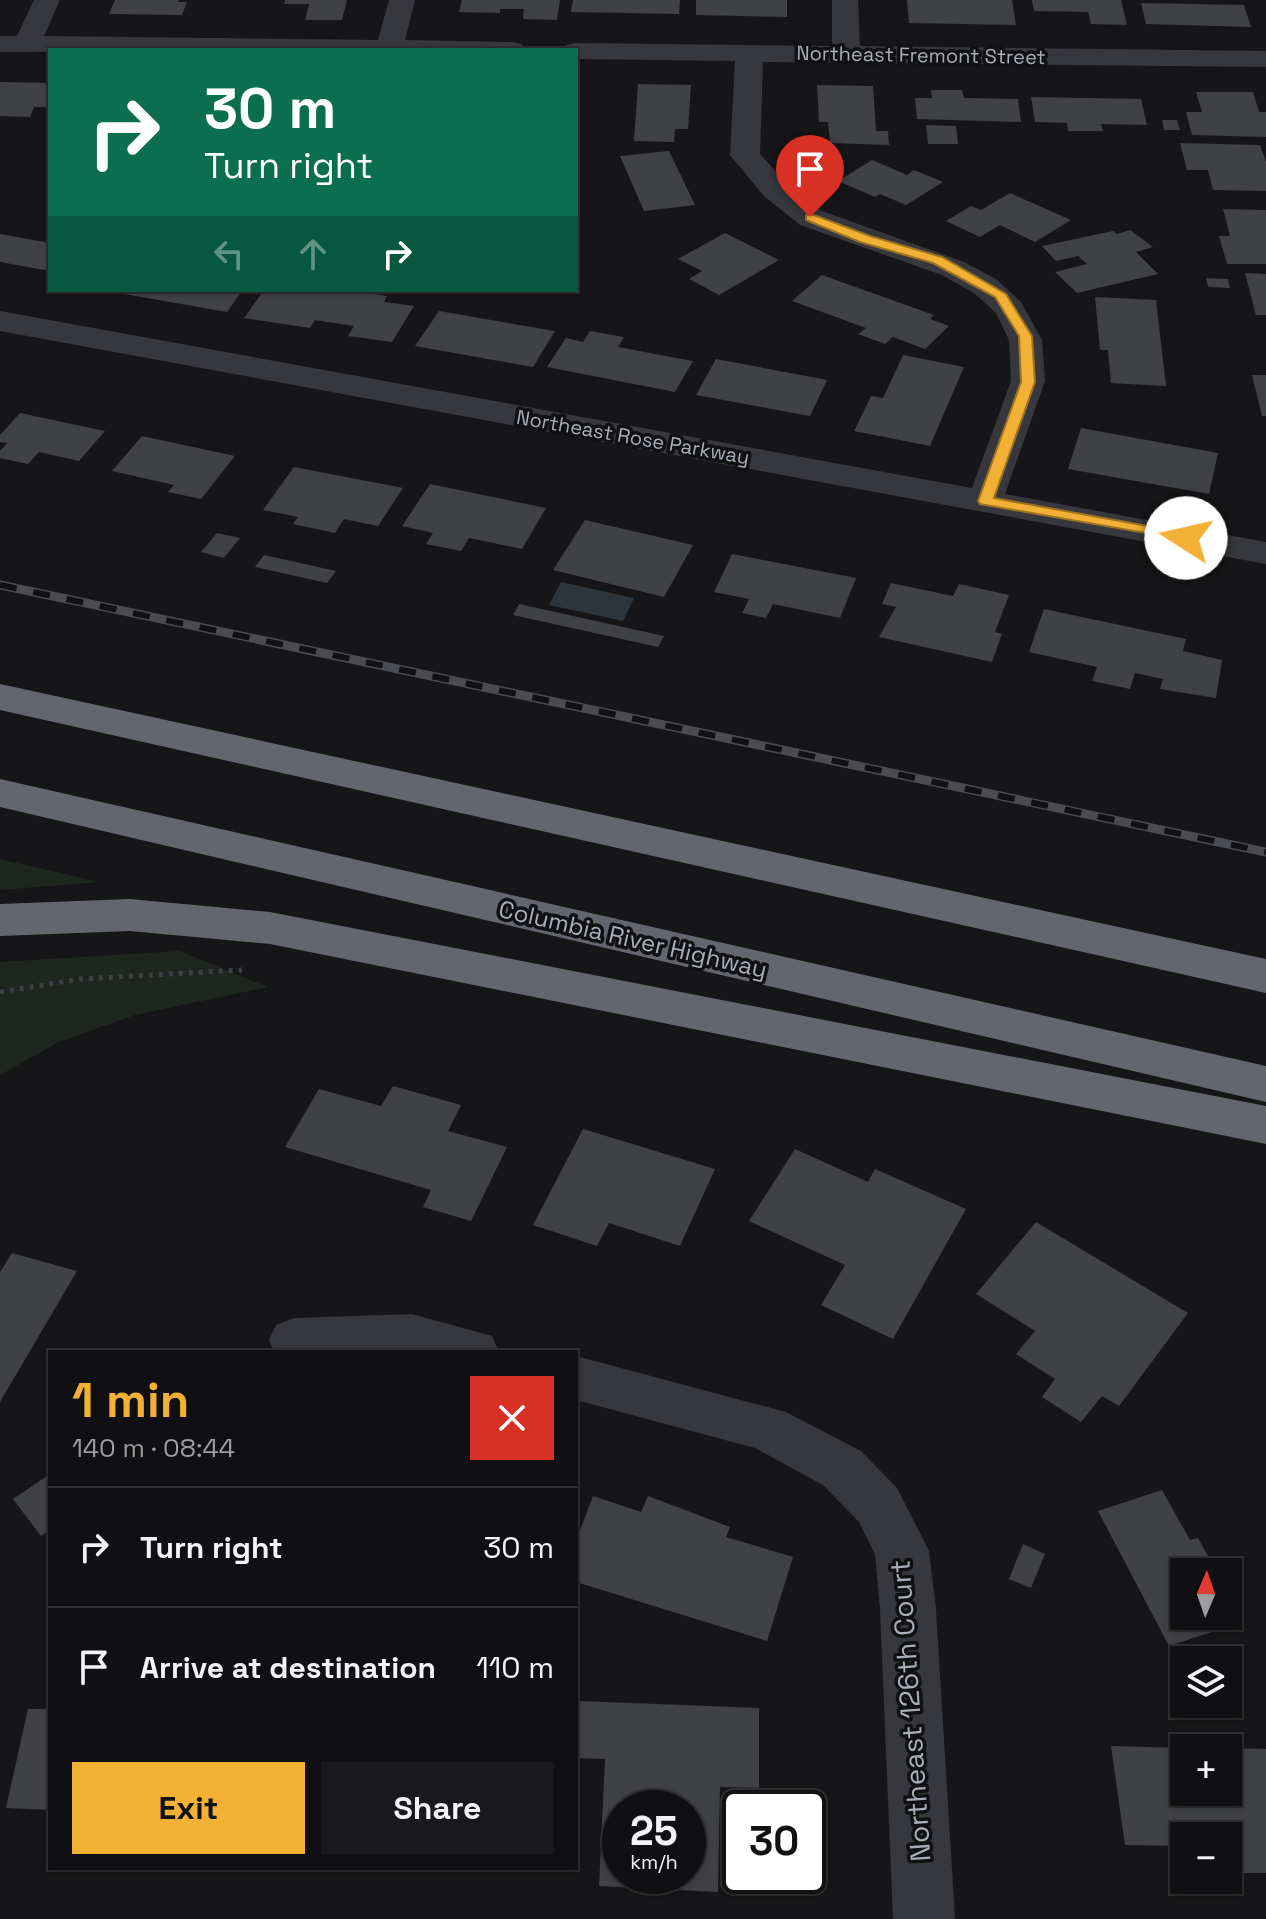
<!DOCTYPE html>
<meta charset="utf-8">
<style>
:root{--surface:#101012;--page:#19191b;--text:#f1f3f6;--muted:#9c9d9f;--line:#303032;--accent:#f2b134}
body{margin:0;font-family:"Space Grotesk",sans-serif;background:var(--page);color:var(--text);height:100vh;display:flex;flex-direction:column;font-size:30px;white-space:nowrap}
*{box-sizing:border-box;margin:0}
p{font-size:26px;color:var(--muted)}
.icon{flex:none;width:44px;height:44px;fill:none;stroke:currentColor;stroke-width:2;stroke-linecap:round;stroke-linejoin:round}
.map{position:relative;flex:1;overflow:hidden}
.sheet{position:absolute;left:48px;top:1350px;width:530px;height:520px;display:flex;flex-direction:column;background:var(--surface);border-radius:0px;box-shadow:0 2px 6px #0004,0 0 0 2px var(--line)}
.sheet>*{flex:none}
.hud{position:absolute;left:48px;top:48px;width:530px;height:244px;border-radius:0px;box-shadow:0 2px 6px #0004,0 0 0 2px var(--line);background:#0b6e4f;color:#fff;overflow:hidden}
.needle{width:52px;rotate:2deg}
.controls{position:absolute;left:1170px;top:1558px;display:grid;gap:16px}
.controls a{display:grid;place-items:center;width:72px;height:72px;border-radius:0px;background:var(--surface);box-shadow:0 2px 6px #0004,0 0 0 2px var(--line);font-size:40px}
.speed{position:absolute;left:602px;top:1790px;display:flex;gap:16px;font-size:40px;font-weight:700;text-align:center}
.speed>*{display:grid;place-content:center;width:104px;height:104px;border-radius:50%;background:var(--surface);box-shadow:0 2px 6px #0004,0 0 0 2px var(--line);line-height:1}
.speed small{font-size:20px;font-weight:400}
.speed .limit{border:4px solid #111;border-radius:12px;background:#fff;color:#111}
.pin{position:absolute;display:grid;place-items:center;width:68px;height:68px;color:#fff;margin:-82px -34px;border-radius:50% 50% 50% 0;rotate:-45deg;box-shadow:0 0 8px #0007}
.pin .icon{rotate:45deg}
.me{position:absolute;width:88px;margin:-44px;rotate:280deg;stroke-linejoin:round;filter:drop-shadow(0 0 6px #0008)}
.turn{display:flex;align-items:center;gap:28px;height:168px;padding:0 24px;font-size:36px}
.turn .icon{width:104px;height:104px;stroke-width:2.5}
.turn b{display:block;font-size:56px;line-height:68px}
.lanes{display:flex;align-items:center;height:76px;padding:0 24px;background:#0003;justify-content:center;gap:40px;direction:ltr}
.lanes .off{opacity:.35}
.round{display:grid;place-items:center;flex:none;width:84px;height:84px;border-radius:0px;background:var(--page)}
.headline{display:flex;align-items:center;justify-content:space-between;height:136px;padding:0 24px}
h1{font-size:48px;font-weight:700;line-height:60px;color:var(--accent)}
.cta{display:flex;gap:16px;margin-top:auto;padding:16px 24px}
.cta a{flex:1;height:92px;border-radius:0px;background:var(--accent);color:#111;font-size:32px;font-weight:700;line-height:92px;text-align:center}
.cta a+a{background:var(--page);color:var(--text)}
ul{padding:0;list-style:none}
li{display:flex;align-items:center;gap:24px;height:120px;padding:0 24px;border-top:2px solid var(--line)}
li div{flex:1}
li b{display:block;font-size:30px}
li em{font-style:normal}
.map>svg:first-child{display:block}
.green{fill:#1e261f}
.water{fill:#2c353c}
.building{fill:#404145;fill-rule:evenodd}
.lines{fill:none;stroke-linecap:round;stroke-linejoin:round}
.path{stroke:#3d3f44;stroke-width:5;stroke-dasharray:4 6;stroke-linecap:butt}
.minor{fill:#37383d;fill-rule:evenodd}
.highway{fill:#63666e;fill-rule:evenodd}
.rail-casing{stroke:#4a4c52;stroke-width:9}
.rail{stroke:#111113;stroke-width:6;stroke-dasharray:17;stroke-linecap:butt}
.route{fill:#f2b134;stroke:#9d7322;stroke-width:2}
.labels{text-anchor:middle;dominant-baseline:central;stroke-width:7;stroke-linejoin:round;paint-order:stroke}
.far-street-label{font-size:20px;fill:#a8adb8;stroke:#111113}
.street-label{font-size:24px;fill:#a8adb8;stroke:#111113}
.near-street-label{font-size:28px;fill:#a8adb8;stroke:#111113}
</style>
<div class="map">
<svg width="1266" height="1919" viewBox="0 0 1266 1919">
<rect width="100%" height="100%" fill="#161618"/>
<path class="green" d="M0,859L99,882L0,890Z
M179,951L268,987L135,1015L59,1042L0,1075V962Z"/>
<path class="water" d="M561,582L634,598L623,621L549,605Z"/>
<path class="building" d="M115,0H179L178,2H187L182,15L109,14Z
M285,0H347L342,20H305L309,4H284Z
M462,0H560L557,20L523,19L524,9H500V13L459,12Z
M573,0H680L679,14L571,12Z
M696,0H787V17L696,15Z
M907,0H1012L1016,25L909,23Z
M1032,0H1121L1127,25L1091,24L1088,12L1034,11Z
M1141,3L1244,5L1251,27L1146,24Z
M0,82L50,83V107H34L30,117L0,116Z
M638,84L691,85L688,129H675L674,142L634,141Z
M817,85L873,86L876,131H888L889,145L830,143L828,122H819Z
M931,90H962L964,98L1018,99L1021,122L917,119L915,98H932Z
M1196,92H1253L1259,112H1266V137L1192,135L1186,112H1202Z
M1031,97L1141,99L1147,125L1101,124L1103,131H1068L1067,123L1035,122Z
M1162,120H1177L1180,130H1164Z
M926,125L956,126L958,144H928Z
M1180,143L1260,145L1266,162V191L1213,190L1208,170H1187Z
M669,151L695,205L644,211L620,156Z
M872,160L907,175L914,170L943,182L906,205L880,194L875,197L838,181Z
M1010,193L1071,220L1035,242L1000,225L980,237L946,221L971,206L981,210Z
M1223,209L1266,210V264H1227L1219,236H1230Z
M1130,230L1153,247L1136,252L1158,274L1077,293L1055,272L1087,264L1078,256L1056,261L1042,246L1113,231L1117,234Z
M725,233L779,260L719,295L689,279L702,271L678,259Z
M0,234L50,243V271L0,262Z
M1245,273L1266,274V315H1256Z
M822,275L934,315L930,319L949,326L925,349L893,337L885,344L858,334L866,328L792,301Z
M1206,278L1228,279L1230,288L1208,287Z
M101,290H243L227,312Z
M264,290H349L387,296L384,302L414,306L392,342L348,336L354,326L315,320L310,328L244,318Z
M1095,297L1156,300L1166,386L1111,383L1108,350H1100Z
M439,311L555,331L533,367L415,346Z
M590,331L624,337L618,347L693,361L675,392L547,367L566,338L583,342Z
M903,355L964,367L930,446L854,431L871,396L883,398Z
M716,359L827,380L810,416L696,395Z
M1252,375H1266V416H1262Z
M20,413L105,431L79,461L39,452L28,464L0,458V451L7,443L0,442V435Z
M1081,428L1218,453L1209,494L1068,469Z
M142,436L235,456L201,499L168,492L174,485L112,471Z
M294,467L403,488L378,526L344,519L335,533L293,524L298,517L263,510Z
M430,484L546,508L522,549L469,538L461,551L426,544L433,533L402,526Z
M585,520L693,545L664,597L553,570Z
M217,533L240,538L224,558L201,552Z
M732,554L856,578L840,618L773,604L766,618L742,613L749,599L714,592Z
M264,555L336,571L327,583L255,567Z
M891,583L953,596L959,584L1009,595L995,632L1002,634L992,662L879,637L896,607L882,604Z
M519,604L664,636L658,647L513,615Z
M1044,609L1186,639L1183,651L1222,660L1216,698L1160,689L1163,679L1135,673L1130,689L1092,681L1097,667L1029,652Z
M393,1086L461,1105L448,1131L507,1147L471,1221L423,1207L431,1190L285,1147L319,1089L381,1106Z
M583,1129L715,1169L680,1246L609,1223L597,1246L533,1225Z
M795,1149L868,1182L875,1169L966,1209L893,1339L821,1305L845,1265L749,1221Z
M1036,1222L1188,1313L1119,1406L1102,1396L1081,1422L1042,1397L1055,1379L1016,1354L1035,1331L976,1294Z
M12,1253L77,1271L0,1402V1272Z
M50,1474V1530L41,1536L13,1499Z
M1162,1490L1190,1540L1198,1538L1217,1572H1184V1616H1221L1227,1627L1169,1646L1098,1511Z
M593,1496L641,1512L648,1496L730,1527L726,1537L793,1557L767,1641L576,1582V1541Z
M1023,1544L1045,1554L1031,1588L1009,1579Z
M580,1701L759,1708V1788L720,1787L718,1892L599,1886L605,1759L576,1758ZM620,1808H688V1876H620Z
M28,1709H50V1810L6,1808Z
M1111,1746L1184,1748V1792H1228V1748L1266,1749V1873H1231L1228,1836H1184V1846L1125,1845Z"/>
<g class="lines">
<path class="path" d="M0,992L80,979L242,970"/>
<path class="minor" d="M34,0H60L44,36L378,40L389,0H415L405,40L512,42L522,44L526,50L0,52V36H17Z
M832,0H858L860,46L1266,51V67L763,62L760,154L794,191L822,211L964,262L996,279L1021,302L1042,340L1045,381L1005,494L1266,542V564L0,331V311L972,488L1011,381L1009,340L996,313L974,293L942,275L800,225L764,196L730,155L735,61L576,59V50H563L566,45L576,43L832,46Z
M412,1314L492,1336L499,1352H274L269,1340L276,1325L294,1318Z
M576,1356L786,1412L861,1451L897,1488L929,1551L936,1609L955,1919H893L880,1609L875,1554L859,1522L823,1485L755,1448L576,1400Z"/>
<path class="highway" d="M0,684L1266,959V993L0,710Z
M0,779L1266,1066V1102L0,807Z
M130,899L270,912L1266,1106V1144L270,944L130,931L0,936V904Z"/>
<defs>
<path id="rail" d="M0,585L1266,852"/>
</defs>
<use href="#rail" class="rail-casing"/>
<use href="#rail" class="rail"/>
</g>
<path class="route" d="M806,215H814L870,236L942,257L1006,294L1032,336L1035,382L994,498L1186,533L1194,538L1191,541L980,504L978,501L1021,382L1019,336L1006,315L995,297L933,263L860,242L806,220Z"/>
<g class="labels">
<g class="far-street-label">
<text transform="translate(921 55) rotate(1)">Northeast Fremont Street</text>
<text transform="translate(633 437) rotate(10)">Northeast Rose Parkway</text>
</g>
<g class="street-label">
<text transform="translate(633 939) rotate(13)">Columbia River Highway</text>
</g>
<g class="near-street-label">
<text transform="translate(910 1711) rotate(-94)">Northeast 126th Court</text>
</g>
</g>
</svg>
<div class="controls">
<a><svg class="needle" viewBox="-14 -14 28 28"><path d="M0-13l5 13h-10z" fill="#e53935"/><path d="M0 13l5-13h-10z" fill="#9c9d9f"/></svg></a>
<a><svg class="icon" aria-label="layers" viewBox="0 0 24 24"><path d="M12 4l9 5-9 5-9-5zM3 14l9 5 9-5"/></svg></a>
<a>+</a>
<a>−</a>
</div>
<div class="speed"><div>25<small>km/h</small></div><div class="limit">30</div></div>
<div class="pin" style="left:810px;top:217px;background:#d93025"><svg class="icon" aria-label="arrive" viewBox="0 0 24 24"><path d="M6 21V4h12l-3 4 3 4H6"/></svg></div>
<svg class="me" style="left:1186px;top:538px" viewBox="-20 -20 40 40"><circle r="19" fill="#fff"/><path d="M0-13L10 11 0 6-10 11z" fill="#f2b134"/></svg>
<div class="hud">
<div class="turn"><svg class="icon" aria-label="right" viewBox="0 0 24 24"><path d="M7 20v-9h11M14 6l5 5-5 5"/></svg><div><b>30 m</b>Turn right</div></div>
<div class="lanes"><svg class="icon off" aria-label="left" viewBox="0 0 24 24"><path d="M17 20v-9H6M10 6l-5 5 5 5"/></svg><svg class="icon off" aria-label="ahead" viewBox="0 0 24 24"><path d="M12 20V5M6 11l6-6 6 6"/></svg><svg class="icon" aria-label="right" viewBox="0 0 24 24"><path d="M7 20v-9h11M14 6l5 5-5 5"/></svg></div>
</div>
<section class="sheet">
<div class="headline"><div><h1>1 min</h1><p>140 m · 08:44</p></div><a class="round" style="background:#d93025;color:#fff"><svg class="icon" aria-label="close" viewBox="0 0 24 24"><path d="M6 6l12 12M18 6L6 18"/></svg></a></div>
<ul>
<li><svg class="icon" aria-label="right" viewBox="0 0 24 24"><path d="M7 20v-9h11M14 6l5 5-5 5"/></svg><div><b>Turn right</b></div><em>30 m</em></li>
<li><svg class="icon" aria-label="arrive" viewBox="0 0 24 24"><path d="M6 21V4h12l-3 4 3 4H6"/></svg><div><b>Arrive at destination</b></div><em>110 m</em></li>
</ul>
<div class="cta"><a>Exit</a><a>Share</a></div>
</section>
</div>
